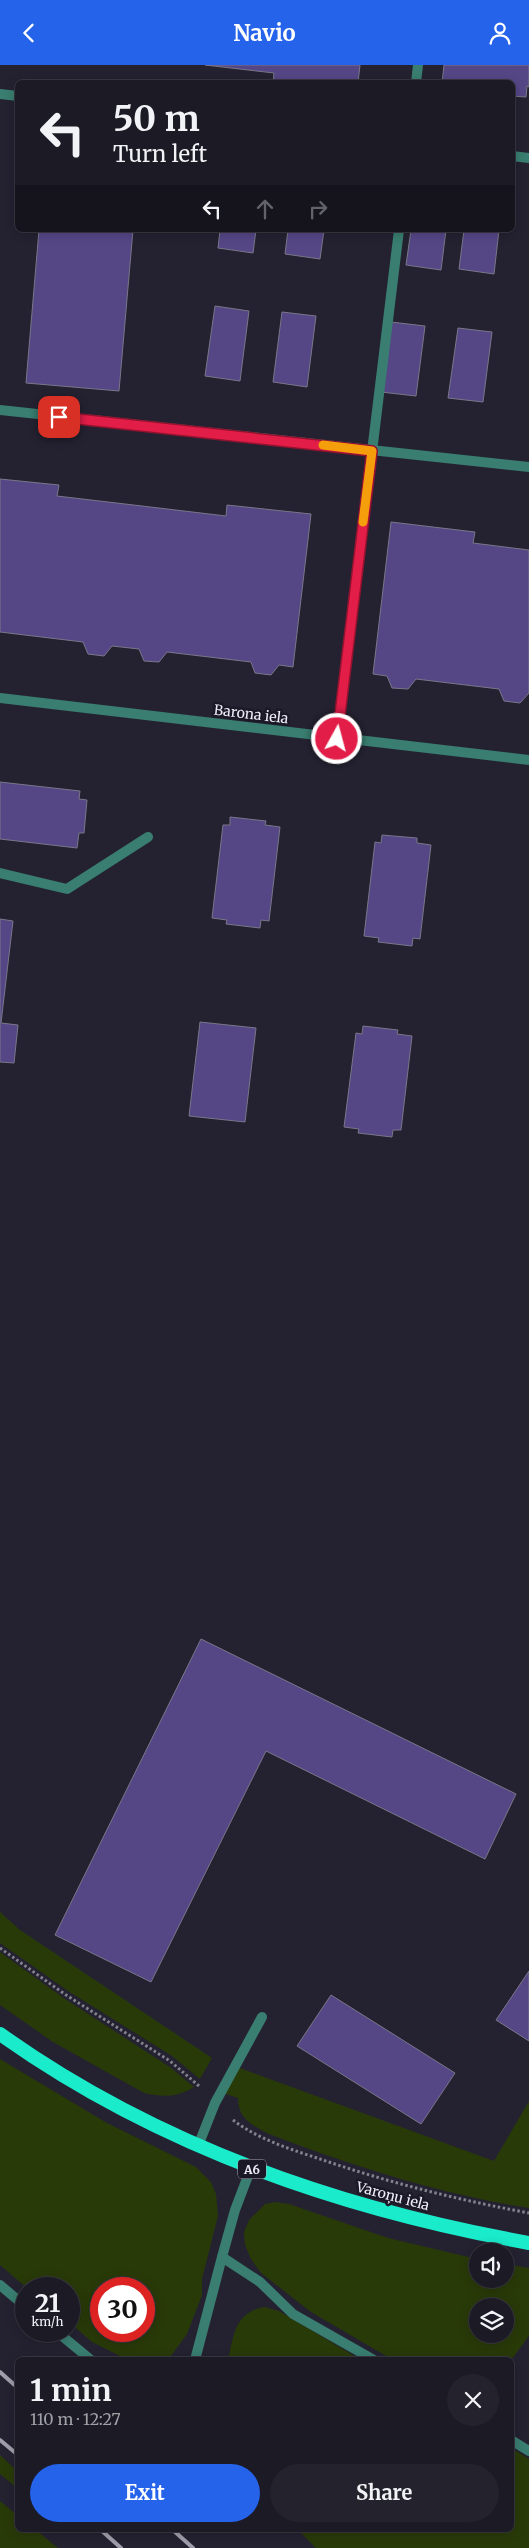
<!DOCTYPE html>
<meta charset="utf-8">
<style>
:root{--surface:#1b1a25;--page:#24232d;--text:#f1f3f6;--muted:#a0a1a7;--line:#393842;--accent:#2563eb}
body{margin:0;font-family:Merriweather,serif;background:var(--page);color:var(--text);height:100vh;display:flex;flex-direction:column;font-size:19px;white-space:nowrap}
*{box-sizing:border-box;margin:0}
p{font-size:16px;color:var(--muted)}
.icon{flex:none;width:28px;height:28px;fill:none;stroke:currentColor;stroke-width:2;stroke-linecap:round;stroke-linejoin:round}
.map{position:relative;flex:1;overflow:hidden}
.sheet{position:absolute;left:15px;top:2292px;width:499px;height:175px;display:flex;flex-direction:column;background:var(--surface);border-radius:8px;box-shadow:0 2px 12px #0003,0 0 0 1px var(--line)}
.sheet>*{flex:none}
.banner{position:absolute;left:15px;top:15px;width:500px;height:152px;border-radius:8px;box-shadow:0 2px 12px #0003,0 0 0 1px var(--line);background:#1b1a25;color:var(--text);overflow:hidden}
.buttons{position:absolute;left:469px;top:2178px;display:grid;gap:10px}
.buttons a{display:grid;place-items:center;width:45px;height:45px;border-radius:50%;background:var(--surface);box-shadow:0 2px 12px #0003,0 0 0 1px var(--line);font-size:25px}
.speed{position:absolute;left:15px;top:2212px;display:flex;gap:10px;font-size:25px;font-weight:700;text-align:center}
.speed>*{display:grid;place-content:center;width:65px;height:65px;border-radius:50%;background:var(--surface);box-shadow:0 2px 12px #0003,0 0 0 1px var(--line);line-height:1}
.speed small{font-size:12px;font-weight:400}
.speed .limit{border:8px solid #d22;background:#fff;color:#111}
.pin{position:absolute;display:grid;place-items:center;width:42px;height:42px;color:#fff;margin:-21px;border-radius:10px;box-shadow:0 2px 8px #0006}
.me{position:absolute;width:55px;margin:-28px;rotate:7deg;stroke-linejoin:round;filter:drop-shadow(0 0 4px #0008)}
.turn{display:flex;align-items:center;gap:18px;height:105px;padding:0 15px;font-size:22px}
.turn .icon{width:65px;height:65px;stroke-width:2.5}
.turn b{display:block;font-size:35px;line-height:42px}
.lanes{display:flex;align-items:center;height:48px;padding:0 15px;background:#0003;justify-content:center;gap:25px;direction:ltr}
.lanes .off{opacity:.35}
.round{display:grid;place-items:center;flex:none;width:52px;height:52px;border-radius:26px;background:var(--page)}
.headline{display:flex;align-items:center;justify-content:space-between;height:85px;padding:0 15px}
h1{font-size:30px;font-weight:700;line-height:38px}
.cta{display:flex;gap:10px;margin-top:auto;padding:10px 15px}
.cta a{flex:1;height:58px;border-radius:30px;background:var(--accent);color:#fff;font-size:20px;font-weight:700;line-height:58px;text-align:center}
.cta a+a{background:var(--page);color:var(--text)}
header{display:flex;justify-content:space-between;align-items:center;height:65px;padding:0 15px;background:var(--accent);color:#fff;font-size:22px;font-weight:700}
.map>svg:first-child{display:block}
.green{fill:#293a09;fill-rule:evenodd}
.building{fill:#554686;stroke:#7a7789}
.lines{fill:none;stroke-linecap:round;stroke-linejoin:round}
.path{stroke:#83828e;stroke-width:3;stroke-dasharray:2.5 2.5;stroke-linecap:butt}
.service{stroke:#397e70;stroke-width:10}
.minor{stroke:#397e70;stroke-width:10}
.trunk{stroke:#1aebcb;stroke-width:14}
.rail{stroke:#a09eaa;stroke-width:4}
.route-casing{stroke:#92132f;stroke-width:12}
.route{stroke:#e11d48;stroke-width:9}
.slow{stroke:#f59e0b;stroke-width:9}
.labels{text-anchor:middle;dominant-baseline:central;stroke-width:5;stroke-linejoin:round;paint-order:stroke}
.shield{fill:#1b1827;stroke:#afadb9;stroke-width:1}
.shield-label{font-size:12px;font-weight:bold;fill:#eeedf7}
.street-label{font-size:14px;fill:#eeedf7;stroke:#1b1827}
</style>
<header><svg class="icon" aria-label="back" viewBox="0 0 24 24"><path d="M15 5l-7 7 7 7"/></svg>Navio<svg class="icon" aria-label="person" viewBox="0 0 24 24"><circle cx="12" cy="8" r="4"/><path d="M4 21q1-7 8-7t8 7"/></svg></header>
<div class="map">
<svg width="529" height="2483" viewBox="0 0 529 2483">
<rect width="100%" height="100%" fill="#242231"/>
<path class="green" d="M0,1847L20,1865L212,1993L200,2014L172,1991L68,1926L0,1878Z
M0,1887L65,1934L170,2002L194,2022C177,2033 163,2032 144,2028L53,1977L0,1940Z
M0,1994L107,2058L196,2102L211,2117L216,2129L218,2151L202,2214V2230L187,2269L168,2295H128L92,2277L69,2257V2224H28L0,2200ZM101,2224H144V2266H101Z
M237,2002L494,2096L529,2036V2143C440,2129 352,2101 269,2069C252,2060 238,2054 238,2033L223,2028Z
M275,2137L289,2139L388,2173L477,2194L478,2214H505V2199L529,2203V2271L511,2295H393L311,2247L261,2208L251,2194L245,2180L244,2167L249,2155L265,2139ZM478,2241H505V2269H478Z
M265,2242L279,2246L361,2295H228C234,2269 235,2247 265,2242Z
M511,2383L529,2394V2483H316L298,2465H511Z
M0,2390L17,2406V2423L0,2409Z
M0,2436L17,2450L18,2465H36L58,2483H0Z"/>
<path class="building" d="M205,0H360L358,18H273L274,8Z
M444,0H529V22L527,21L526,32L512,31V18H442Z
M39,165H133L119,326L26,318Z
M220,165H256L253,188L218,183Z
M288,165H324L320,194L285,189Z
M411,165H446L441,205L406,200Z
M464,165H499L494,209L459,204Z
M215,241L249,246L240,316L205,311Z
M282,247L316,251L307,322L273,317Z
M391,257L425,261L416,331L381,327Z
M458,263L492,267L483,337L448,333Z
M0,414L59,420L57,431L142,441L226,451L227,440L311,449L293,602L279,600L271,610L255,608L251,597L167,587L159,597L144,596L139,584L112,581L104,591L88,589L83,577L0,567Z
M391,457L475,467L473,478L529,485V628L520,638L504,636L499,624L416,614L408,624L392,623L387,611L373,609Z
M0,717L80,726L79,734L87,735L84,768H79L77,783L0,774Z
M230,752L266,756L265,760L280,762L269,856L261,855L260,863L226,859L227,855L212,853L223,760H230Z
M382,770L417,773V778L431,780L420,874L413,873L412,881L378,877L379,873L364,871L375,777L381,778Z
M0,854L13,856L1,958L18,960L14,998L0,997Z
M200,957L256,963L245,1057L189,1051Z
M363,961L398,965L397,969L412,971L401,1065H393L392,1072L358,1068L359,1064L344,1062L356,968L362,969Z
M201,1574L516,1729L485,1794L266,1686L151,1917L55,1870Z
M529,1906V1976L496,1955Z
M331,1930L455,2008L421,2059L297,1981Z"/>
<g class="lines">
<path class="path" d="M0,1883L66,1930L170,1996L199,2021
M233,2055C259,2075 293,2085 323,2095C390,2118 459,2135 529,2148"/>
<path class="service" d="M0,808L67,824L148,772
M198,2081L215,2038L262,1952
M0,2220L26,2242
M56,2266L91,2295
M195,2295L222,2192"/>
<path class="minor" d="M416,18L418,0
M0,29L18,31
M512,91L529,93
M0,345L529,402
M0,633L529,695
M337,674L399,165
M251,2103L235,2145L222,2192L260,2217L293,2249L374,2295
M511,2375L529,2386"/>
<path class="trunk" d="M0,1969C157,2081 340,2144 529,2178"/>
<path class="rail" d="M0,2307L18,2323
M0,2375L18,2390
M101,2465L121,2483
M173,2465L193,2483"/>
</g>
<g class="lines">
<defs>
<path id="route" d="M59,352L372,386L337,674"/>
</defs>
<use href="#route" class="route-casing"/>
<use href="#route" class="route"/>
<path class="slow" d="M323,380L372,386L363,457"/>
</g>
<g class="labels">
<rect class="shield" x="238" y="2094.5" width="28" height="19" rx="4"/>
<g class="shield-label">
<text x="252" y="2104">A6</text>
</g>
<g class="street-label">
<text transform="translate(251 649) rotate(7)">Barona iela</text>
<text transform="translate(393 2131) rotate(15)">Varoņu iela</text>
</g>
</g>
</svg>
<div class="buttons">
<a><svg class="icon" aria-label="sound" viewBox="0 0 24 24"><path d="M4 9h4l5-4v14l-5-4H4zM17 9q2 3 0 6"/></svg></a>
<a><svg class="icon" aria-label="layers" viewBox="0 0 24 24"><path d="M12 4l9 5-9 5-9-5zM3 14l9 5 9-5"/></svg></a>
</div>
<div class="speed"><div>21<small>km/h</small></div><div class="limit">30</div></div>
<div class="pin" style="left:59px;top:352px;background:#d93025"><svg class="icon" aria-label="arrive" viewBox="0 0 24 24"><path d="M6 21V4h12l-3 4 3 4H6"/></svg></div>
<svg class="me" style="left:337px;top:674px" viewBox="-20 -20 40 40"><circle r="17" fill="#e11d48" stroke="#fff" stroke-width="3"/><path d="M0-11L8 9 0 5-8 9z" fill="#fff"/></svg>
<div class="banner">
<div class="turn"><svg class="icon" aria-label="left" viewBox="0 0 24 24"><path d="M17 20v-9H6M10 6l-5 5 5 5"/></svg><div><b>50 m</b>Turn left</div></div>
<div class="lanes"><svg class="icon" aria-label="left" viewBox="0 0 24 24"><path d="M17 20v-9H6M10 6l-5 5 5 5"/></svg><svg class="icon off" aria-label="ahead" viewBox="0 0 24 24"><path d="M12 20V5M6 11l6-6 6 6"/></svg><svg class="icon off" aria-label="right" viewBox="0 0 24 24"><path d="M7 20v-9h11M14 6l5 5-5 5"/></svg></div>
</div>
<section class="sheet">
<div class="headline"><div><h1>1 min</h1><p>110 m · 12:27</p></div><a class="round"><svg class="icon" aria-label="close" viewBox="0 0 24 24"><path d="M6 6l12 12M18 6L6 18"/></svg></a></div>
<div class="cta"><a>Exit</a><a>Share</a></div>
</section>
</div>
